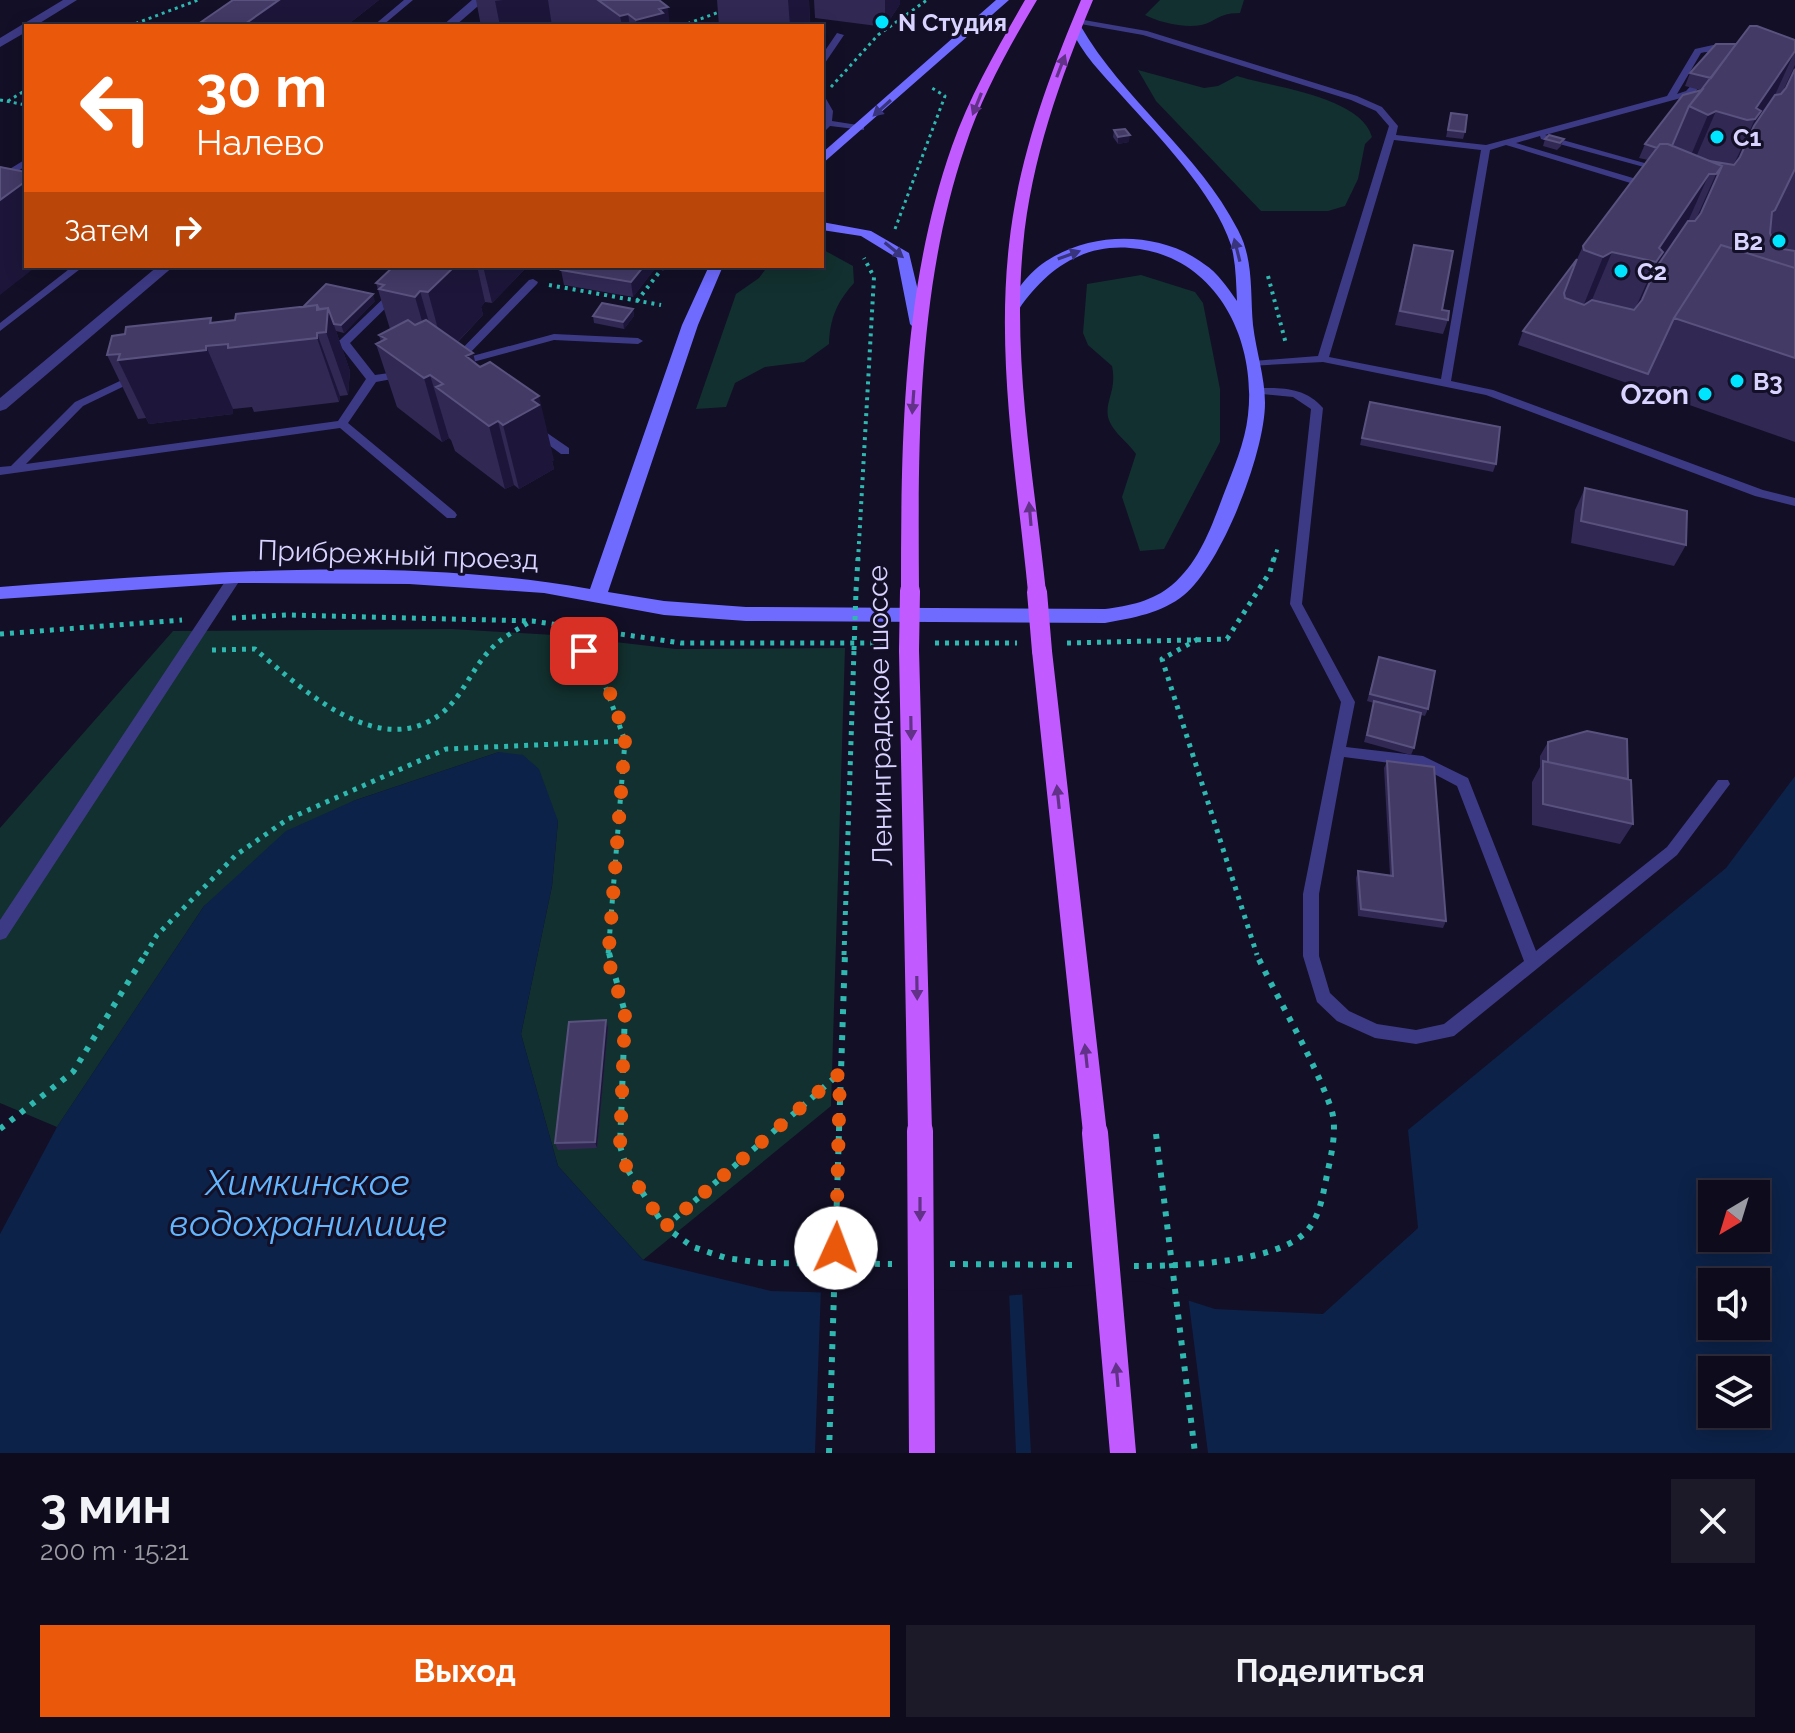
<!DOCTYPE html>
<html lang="ru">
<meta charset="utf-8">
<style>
:root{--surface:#0e0b1c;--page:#1c1929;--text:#f1f3f6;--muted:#9b9ba3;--line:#2e2b3b;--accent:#ea580c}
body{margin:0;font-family:Raleway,sans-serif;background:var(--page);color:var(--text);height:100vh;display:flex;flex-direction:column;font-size:30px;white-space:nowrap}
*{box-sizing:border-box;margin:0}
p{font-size:26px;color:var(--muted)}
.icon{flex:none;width:44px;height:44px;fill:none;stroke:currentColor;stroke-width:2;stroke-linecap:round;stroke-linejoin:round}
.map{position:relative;height:1453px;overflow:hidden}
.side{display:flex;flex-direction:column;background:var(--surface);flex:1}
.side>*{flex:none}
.top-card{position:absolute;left:24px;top:24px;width:800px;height:244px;border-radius:0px;box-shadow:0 4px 20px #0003,0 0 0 2px var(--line);background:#ea580c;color:#fff;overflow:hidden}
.needle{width:52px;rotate:218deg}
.fabs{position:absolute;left:1698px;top:1180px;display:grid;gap:16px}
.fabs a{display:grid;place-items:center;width:72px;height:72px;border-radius:0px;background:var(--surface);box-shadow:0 4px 20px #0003,0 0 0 2px var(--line);font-size:40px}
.pin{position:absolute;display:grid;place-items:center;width:68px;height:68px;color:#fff;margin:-34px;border-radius:16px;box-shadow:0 4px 12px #0006}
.me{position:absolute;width:88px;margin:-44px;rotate:2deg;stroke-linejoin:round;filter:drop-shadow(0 0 6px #0008)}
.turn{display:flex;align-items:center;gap:28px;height:168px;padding:0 40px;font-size:36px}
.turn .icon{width:104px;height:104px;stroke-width:2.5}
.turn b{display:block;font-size:56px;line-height:68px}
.then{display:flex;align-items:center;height:76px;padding:0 40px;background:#0003;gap:16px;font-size:30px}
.round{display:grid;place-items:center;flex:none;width:84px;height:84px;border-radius:0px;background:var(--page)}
.head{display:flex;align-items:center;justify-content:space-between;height:136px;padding:0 40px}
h1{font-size:48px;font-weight:700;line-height:60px}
.primary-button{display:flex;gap:16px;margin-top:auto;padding:16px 40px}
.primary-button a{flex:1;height:92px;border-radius:0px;background:var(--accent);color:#fff;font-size:32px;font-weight:700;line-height:92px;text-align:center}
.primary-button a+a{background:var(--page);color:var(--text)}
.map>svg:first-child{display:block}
.green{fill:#12302f}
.water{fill:#0c2248;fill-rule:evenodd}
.pier{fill:#130f26}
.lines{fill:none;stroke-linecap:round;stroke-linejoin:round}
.path-far3{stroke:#2fb8b0;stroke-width:3;stroke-dasharray:3 4;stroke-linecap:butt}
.path-far2{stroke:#2fb8b0;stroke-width:4;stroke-dasharray:3 5;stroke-linecap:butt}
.path-far1{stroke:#2fb8b0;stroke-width:5;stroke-dasharray:4 6;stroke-linecap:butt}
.path{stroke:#2fb8b0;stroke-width:6;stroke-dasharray:5 8;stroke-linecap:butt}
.lane{fill:#3d3a85;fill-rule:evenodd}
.street{fill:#3d3a85;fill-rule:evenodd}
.secondary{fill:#6f6bff;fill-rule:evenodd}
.primary{fill:#c25bff;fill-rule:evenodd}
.path-bridge-far1{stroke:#2fb8b0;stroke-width:5;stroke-dasharray:4 6;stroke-linecap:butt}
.path-bridge{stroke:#2fb8b0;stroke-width:6;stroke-dasharray:5 8;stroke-linecap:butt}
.primary-bridge-far1{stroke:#c25bff;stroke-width:20}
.primary-bridge{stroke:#c25bff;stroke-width:26}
.wall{fill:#312854}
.shaded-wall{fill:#1d163a}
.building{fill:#433a66;stroke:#5a527e;stroke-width:2}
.oneway{fill:#623188}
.oneway2{fill:#38347d}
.route{stroke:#ea580c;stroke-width:14;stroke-dasharray:0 25.2}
.poi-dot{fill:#00e5ff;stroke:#130f26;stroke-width:3}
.labels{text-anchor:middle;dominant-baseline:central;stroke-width:6;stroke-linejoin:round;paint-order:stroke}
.far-poi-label{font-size:24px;font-weight:bold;fill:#d9d4ff;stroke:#130f26;text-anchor:start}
.poi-label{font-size:28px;font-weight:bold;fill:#d9d4ff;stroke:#130f26;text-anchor:end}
.street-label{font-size:28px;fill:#d9d4ff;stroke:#130f26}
.near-water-label{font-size:36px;font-style:italic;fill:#62b6ff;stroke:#130f26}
</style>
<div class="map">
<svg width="1795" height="1453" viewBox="0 0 1795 1453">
<rect width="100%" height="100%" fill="#130f26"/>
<path class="green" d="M1160,0H1244L1240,13C1226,13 1221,16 1210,22C1194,31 1160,23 1145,15Z
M1138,70L1204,88L1218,86L1237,76C1271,87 1361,96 1372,137L1365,144L1358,179L1345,206L1328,211H1261L1156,101Z
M822,249L853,266L854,283C837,302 830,318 829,344L804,362L765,367L735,383L726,407L696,409L736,294L759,278L768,266H822Z
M1141,275L1195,292L1203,303L1220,389V442L1164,549L1140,551L1122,497L1136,454C1128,442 1112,432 1108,417C1105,400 1117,391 1112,366L1088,345L1083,333L1087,284Z
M452,629L554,635L676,649L845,648L831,1106L643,1260L558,1166L521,1034L552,886L558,821L499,752L353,801L204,906L57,1127L0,1103V828L173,631Z"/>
<path class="water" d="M499,752L523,755L539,769L558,821L552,886L521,1034L558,1166L643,1260L771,1291L990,1297L1140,1285L1215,1309L1323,1314L1418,1228L1408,1130L1726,868L1795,776V1453H0V1234L57,1127L204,906L286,831L353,801ZM1712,1194H1756V1238H1712ZM1712,1282H1756V1326H1712ZM1712,1370H1756V1414H1712Z"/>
<path class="pier" d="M1140,1281L1188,1296L1208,1453H1031L1022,1290Z
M821,1288L1009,1291L1016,1453H815Z"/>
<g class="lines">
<path class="path-far3" d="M129,26L198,0
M681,26L722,11
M831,87L878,35L927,0
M0,100L26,105
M8,101L26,90
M895,229L945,96L932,88"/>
<path class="path-far2" d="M1268,276L1286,344
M549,285L661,305
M637,301L664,266
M858,560L874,277L864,258
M1274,560L1278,547"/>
<path class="path-far1" d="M856,591L858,558
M232,618L287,615L532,621L681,643H885
M568,629L601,674L625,741
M0,634L182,620
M1198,639L1162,659L1257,955
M935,643H1017
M1067,643L1227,639L1270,572L1274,558
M212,650L255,649C302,689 379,762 442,713C463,696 472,668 491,649C502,637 517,630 531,621
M145,955L157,935L236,855L288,819L446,749L625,741L608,955
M844,955L854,650"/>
<path class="path" d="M609,953L625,1013L620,1146L627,1169L665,1227L693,1247L726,1258L762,1263L892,1264
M0,1129L73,1072L146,953
M839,1131L845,953
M665,1227L840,1073
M950,1264L1080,1265
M1134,1266C1176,1266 1284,1264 1310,1227C1321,1212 1323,1193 1327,1175C1331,1155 1338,1129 1331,1108C1312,1055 1280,1004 1256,953"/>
<path class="lane" d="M404,0H413L382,26H373Z
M1078,19L1147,31L1357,96L1382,107L1398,126L1396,135L1486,145L1667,96L1695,49L1713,45L1736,48L1737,50C1729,54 1713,50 1701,53L1677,94L1686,91L1703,73H1709V77L1692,95L1545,135L1655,166V170L1541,139L1540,136L1516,143L1643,181V185H1637L1506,145L1490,150L1451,381L1493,390L1763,490L1795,498V506L1755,496L1486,395L1323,362L1249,366L1248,364L1253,361L1318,356L1389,126L1376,111L1351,100L1143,35L1075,23V19ZM1394,140L1481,150L1441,379L1329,357Z
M837,33L844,35L825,63L822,64V55Z
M822,96L825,97L833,111L832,121L864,126V130L830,126L822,134L824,115Z
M26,159V166L0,182V175Z
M73,266H84L0,331V323Z
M533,279L538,282L537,284L465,358L554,334L638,338L643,341L638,344L554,340L458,366L451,364V360L529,280Z
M394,291L398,292V296L350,343L375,375L403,371L409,374L403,377L376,382L348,423L455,512L457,515L455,518H447L340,428L0,475V467L11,466L75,402L137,373L143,376L141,378L83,406L26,464L338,421L366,379L341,347L323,350L318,347L319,345L340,340L390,292Z
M1256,388C1281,388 1305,387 1323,408L1302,604L1355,702L1346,747L1423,756L1468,778L1536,951L1667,847L1718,780H1728L1730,784L1677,855L1454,1036L1416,1044L1375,1038L1337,1021L1317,1002L1303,956V894L1341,702L1290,604L1311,409L1293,397L1252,393V389ZM1344,757L1421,767L1457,786L1524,961L1444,1024L1416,1030L1377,1024L1349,1011L1330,993L1319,956V894Z
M534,424L569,448V454H561L530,431L528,428Z
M235,573L240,574L241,577L240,580L6,938L0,940V920L230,574Z"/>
<path class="street" d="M63,0H77L35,26H26V32L0,47V38Z
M472,0H485L455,26H442Z
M158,266H174L6,409L0,411V398Z"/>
<path class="secondary" d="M996,0H1009L822,164V153Z
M1076,24L1080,25C1123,100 1198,152 1238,230C1254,260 1250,293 1253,325C1256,351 1265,377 1265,403C1265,452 1222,564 1184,595C1162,613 1133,618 1105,623L746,621L664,615L544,593L409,584L235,583L0,599V587C195,573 396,555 590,589L682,325L709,266H723L698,325L608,592L664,601L746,607L1105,609C1129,606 1153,601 1172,585C1199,562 1211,528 1223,496C1233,470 1245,443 1248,415C1257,337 1214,254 1130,248C1081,244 1045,271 1019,309L1014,310L1007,306C1017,290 1027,275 1042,264C1088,231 1159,230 1204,264C1218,273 1227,287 1237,301C1236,282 1236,263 1231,245C1214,193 1158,136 1122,96C1102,74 1082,54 1070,27Z
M822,222L871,231L909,253L926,324L923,327H913L910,324L897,258L861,236L822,230Z"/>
<path class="primary" d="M1025,0H1037C1009,47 982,95 965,147C917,288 918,443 919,591L910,597L901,591C901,443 902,288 952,146C970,95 998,47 1025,0Z
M1081,0H1093C1060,79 1031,160 1023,246C1012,361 1034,478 1046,592L1037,598L1028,592C1017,478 996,360 1009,245C1018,160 1048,78 1081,0Z
M909,643L919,650L932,1131L929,1139L920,1143L911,1139L908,1131L899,650Z
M1042,644L1052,651L1107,1133L1104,1141L1095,1145L1086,1141L1083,1133L1032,651Z"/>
<path class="path-bridge-far1" d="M854,650L856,591"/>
<path class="path-bridge" d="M1156,1134L1195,1453
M829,1453L839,1131"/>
<path class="primary-bridge-far1" d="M1037,592L1042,651
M909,650L910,591"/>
<path class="primary-bridge" d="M920,1131L922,1453
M1095,1133L1123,1453"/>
</g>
<path class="wall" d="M379,0L346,26H203L201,22Z
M476,0H659L670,26H481Z
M717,0H809L810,26H719Z
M814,0H900V4L885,27L815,18Z
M1795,40V442L1518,345L1523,331L1577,259L1583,246L1648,160L1639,158L1645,144L1700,90L1685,86L1690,73L1735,44Z
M1451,113L1465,132L1463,139L1446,137Z
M1114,130L1129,142L1118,144L1113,137Z
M1545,139H1564L1561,146L1557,150L1543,146Z
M1414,245L1442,310L1448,320L1443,334L1395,325Z
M394,266H528L492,303L485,302L481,307L483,315L458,342L554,460L552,461L554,469L519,489L514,485L505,489L455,451L451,440L449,438L442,442L397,407L376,344L381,342L379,335L390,329L376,283Z
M543,266H657L633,297L564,285L561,270L543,267Z
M375,301L344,333L336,331L350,371L348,395L340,396L339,402L254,412L252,407L233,409V414L149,424L146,418L138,419L107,355L125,334L211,318L212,323Z
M633,309L634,316L624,329L594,323L593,316Z
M1370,402L1496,464L1493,472L1360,445Z
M1585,488L1686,545L1674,566L1571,543L1575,510Z
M1379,657L1428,709L1425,716L1421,715L1414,748L1411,755L1364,742L1374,703L1367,701Z
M1548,742L1628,779L1633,824L1620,844L1532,825V782L1540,767V756Z
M1387,761L1446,921L1443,928L1358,916L1356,878L1358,871L1390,875L1384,768Z
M606,1020L608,1027L597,1148L558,1150L555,1143Z"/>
<path class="shaded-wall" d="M279,0H379L346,26H242Z
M503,0H548L552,26H500L495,1Z
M788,0H809L810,26H790Z
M885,0H900V4L885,27Z
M668,7L670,26H637L636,20L659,9Z
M628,14L630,26H622L620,16Z
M1795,51L1769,108L1733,171L1727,179L1755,119L1756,108Z
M1795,65V69L1780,102L1775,108Z
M1716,111L1690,171L1683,174L1708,115Z
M1130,135L1129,142L1118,144V137Z
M1722,166L1694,227L1689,235L1716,174Z
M1709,174L1682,235L1628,325L1656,262L1659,248Z
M26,181V266H37L0,295V200Z
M1612,252L1586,314L1578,319L1603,257Z
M455,266H477L485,302L481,307L483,315L445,355L428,292Z
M483,266H528L492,303Z
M644,266H657L633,297L631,282Z
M420,291L438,354L433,359L415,297Z
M373,294L375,301L344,333L341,325Z
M317,305L328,308L350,371L348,395L326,332L317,310Z
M633,309L634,316L624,329L623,322Z
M317,333L340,396L339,402L317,338Z
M206,346L233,409V414L149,424L118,360Z
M473,353L489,416L466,356Z
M430,375L449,438L442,442L424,378Z
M539,396L554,460L552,461L554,469L519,489L503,425L532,400Z
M498,421L514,485L505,489L489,426Z
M606,1020L608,1027L597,1148L595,1142Z"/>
<path class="building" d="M233,0H279L242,26H229L201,22Z
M598,0H659L668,7L659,9L663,13L636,20L628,14L620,16Z
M1750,26H1757L1795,40V51L1756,108L1761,111L1755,119L1747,120L1716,111L1708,115L1689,106Z
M1716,44H1736L1711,78L1690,73Z
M1795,69V169L1775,210L1772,212L1770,233L1776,248L1795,251V268L1721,245L1674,318L1648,374L1523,331L1577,259L1564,293L1565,298L1584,305L1592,300L1634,310L1642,300L1656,268L1688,221H1695L1701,213L1722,166L1710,161L1734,165L1740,157L1754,126L1775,95L1781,94L1786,88Z
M1702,90L1689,106L1672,146L1668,144H1660L1657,148L1645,144L1683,95Z
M1451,113L1467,115L1465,132L1448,130Z
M1125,129L1130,135L1118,137L1114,130Z
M1549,135L1564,139L1560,143L1545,139Z
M1660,144H1668L1722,166L1716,174H1709L1659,248L1663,252L1656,262L1612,252L1603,257L1584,250L1583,246Z
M0,167L26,172V181L0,200Z
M1414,245L1453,251L1442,310L1449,311L1448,320L1400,311Z
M1721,245L1795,268V358L1674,318Z
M394,266H455L428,292L420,291L415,297L379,289L384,285L376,283Z
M564,266H644L631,282L561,270Z
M326,284L373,294L341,325L334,324L328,308L319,309L317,305L303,307Z
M602,303L633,309L623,322L593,316Z
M317,305V310L328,308L326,332L317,333V338L228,348V344L206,346V350L118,360L120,354L107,355L112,336L125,334L126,327L211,318L210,323L235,320L236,314Z
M408,320L415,325L426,320L473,353L466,356L480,367L490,362L539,396L532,400L539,405L503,425L498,421L489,426L436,387L443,384L430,375L424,378L376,344L386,339L379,335Z
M1370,402L1500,427L1496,464L1362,438Z
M1585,488L1687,511L1686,545L1581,521Z
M1379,657L1435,671L1428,709L1370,694Z
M1374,701L1421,713L1414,748L1367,735Z
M1587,731L1627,739L1628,779L1548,762V742Z
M1387,761L1434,767L1446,921L1361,909L1358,871L1393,876Z
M1543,761L1631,780L1633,824L1543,804Z
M606,1020L595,1142L555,1143L569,1022Z"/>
<defs><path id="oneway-solid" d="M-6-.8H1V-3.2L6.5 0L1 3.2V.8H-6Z" transform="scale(2)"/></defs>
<g class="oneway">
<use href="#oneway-solid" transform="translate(1061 66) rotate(-69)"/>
<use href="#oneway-solid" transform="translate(977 104) rotate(112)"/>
<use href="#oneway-solid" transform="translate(913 402) rotate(94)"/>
<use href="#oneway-solid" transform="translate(1030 514) rotate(-95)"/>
<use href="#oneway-solid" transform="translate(911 728) rotate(89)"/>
<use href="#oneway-solid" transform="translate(1058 797) rotate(-96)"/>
<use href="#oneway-solid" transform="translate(917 988) rotate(89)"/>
<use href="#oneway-solid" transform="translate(1086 1056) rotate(-96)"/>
<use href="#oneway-solid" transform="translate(920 1209) rotate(90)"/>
<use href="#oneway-solid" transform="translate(1117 1375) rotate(-95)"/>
</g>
<g class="oneway2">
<use href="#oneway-solid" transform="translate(882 108) rotate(138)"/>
<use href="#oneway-solid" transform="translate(894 250) rotate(39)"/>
<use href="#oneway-solid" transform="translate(1237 250) rotate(-104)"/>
<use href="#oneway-solid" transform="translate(1069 255) rotate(-20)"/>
</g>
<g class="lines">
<path class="route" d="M584,651L601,674L615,704L625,741L608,960L625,1013L620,1146L627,1169L665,1227L840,1073L836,1248"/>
</g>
<g class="poi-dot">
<circle cx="882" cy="22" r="8"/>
<circle cx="1717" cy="137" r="8"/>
<circle cx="1779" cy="241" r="8"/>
<circle cx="1621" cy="271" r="8"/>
<circle cx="1737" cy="381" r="8"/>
<circle cx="1705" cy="394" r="8"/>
</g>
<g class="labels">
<g class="far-poi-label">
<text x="898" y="22">N Студия</text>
<text x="1733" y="137">C1</text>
<text x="1763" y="241" text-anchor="end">B2</text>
<text x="1637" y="271">C2</text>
<text x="1753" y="381">B3</text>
</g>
<g class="poi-label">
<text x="1689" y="394">Ozon</text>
</g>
<g class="street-label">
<text transform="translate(398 555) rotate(2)">Прибрежный проезд</text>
<text transform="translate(880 716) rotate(-91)">Ленинградское шоссе</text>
</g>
<g class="near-water-label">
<text x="308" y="1182">Химкинское<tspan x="308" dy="41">водохранилище</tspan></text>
</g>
</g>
</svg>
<div class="fabs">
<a><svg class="needle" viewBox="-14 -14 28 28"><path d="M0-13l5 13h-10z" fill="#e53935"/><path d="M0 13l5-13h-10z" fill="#9b9ba3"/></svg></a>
<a><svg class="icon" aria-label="sound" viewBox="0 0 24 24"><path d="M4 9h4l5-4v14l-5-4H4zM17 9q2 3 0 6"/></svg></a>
<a><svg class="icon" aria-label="layers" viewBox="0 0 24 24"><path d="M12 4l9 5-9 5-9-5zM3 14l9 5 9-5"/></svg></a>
</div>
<div class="pin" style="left:584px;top:651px;background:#d93025"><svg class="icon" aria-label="arrive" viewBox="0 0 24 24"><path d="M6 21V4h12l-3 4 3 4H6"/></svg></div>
<svg class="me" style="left:836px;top:1248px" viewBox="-20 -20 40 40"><circle r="19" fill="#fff"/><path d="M0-13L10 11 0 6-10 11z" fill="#ea580c"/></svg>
<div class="top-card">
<div class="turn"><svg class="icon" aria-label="left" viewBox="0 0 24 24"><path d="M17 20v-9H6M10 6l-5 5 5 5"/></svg><div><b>30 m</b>Налево</div></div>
<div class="then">Затем<svg class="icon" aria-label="right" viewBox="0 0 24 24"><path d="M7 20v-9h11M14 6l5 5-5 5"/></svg></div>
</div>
</div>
<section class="side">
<div class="head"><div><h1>3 мин</h1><p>200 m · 15:21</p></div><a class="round"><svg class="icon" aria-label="close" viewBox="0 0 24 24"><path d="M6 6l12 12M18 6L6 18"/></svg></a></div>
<div class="primary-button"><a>Выход</a><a>Поделиться</a></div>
</section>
